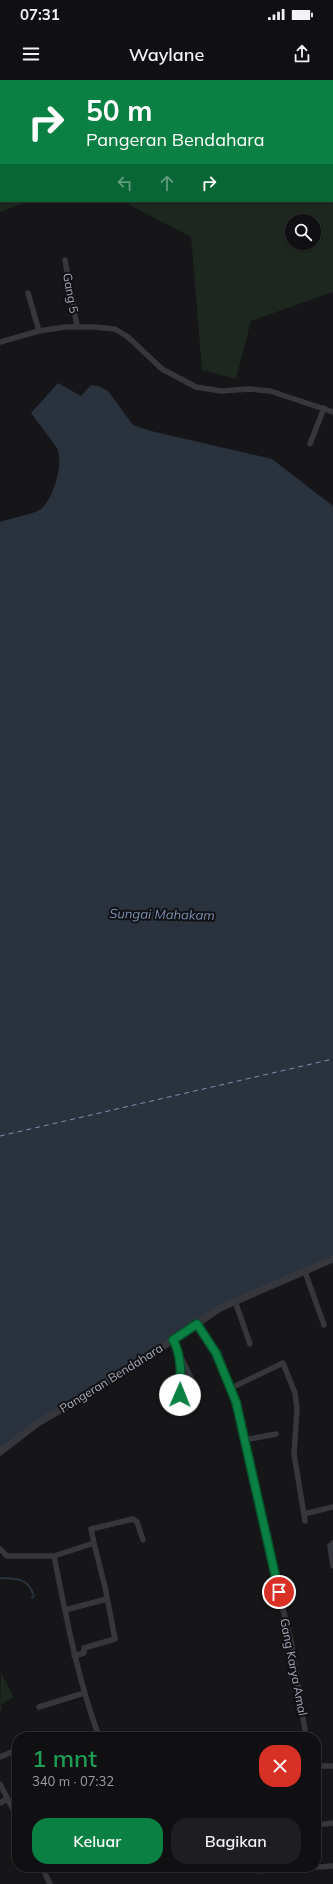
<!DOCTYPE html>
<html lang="id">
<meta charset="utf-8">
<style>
:root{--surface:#101012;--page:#1e1e20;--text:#f1f3f6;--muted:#9c9d9f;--line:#303032;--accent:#0b8043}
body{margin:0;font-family:Mulish,sans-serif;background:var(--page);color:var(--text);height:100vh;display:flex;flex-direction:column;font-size:15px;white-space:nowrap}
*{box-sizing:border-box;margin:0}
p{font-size:13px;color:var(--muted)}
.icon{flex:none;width:22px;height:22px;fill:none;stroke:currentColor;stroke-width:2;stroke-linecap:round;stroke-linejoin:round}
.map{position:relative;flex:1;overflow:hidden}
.details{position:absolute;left:12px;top:1652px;width:309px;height:140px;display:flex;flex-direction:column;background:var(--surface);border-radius:16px;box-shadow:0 1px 3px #0004,0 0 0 1px var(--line)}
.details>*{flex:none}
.banner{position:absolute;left:0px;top:0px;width:333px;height:122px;box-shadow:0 1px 3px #0004,0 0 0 1px var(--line);background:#0b8043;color:#fff;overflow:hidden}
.fabs{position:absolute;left:285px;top:134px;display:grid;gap:8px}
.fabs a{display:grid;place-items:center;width:36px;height:36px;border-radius:50%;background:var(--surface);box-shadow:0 1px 3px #0004,0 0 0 1px var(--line);font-size:20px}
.pin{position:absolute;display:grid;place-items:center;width:34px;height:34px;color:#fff;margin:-17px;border:2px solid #fff;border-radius:50%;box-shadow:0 1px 4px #0007}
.me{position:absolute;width:44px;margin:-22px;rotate:1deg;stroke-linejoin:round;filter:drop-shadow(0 0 3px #0008)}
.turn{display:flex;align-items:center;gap:14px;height:84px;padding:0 20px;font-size:18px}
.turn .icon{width:52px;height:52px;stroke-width:2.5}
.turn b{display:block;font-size:28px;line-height:34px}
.lanes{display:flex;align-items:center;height:38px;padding:0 20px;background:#0003;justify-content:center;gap:20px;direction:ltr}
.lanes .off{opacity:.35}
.round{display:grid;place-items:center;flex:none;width:42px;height:42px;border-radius:16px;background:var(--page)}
.headline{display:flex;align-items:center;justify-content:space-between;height:68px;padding:0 20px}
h1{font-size:24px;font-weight:600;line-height:30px;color:#1e9e55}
.cta{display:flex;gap:8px;margin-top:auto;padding:8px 20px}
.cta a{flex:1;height:46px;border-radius:16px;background:var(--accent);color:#fff;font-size:16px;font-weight:600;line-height:46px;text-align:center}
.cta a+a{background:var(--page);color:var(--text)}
.status{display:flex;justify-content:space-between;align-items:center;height:28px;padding:0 20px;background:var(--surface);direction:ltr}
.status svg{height:11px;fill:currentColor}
header{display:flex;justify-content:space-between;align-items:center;height:52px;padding:0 20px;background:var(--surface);font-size:18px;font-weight:600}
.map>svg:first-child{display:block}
.green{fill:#1d261f;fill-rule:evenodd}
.water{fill:#2a323d}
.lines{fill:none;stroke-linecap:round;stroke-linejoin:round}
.stream{stroke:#2a323d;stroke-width:2}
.ferry{stroke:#7a91b6;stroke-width:1;stroke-dasharray:5 4;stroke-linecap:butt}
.minor{stroke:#36363d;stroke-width:5.5}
.tertiary{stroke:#36363d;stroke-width:7}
.route-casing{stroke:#07532c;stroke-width:10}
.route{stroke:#0b8043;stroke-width:7}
.labels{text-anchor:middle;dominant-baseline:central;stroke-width:4;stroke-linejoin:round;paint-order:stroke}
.street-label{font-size:12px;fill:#a6a9b9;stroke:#111013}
.water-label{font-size:13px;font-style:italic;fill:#7a91b6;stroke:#111013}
</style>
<div class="status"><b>07:31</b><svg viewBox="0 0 49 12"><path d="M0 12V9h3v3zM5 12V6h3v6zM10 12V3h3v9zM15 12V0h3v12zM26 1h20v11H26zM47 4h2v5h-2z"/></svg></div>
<header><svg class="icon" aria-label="menu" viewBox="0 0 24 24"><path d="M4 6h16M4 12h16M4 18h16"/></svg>Waylane<svg class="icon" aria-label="share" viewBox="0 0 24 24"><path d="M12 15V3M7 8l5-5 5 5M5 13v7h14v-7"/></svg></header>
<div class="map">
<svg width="333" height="1804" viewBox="0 0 333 1804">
<rect width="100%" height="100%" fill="#161518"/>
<path class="green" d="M0,0H333V212L251,241L236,299L202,290L191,157L122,121H332V1H1V121H30L0,132ZM292,141H314V163H292Z
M1,1593L14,1617L1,1624L2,1630L0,1631Z"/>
<path class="water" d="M58,303L81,316L91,305L98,306L108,311L133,345L151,351L272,379L333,426V1178L195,1243L0,1370V442C10,438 35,434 41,429C54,418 64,382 57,368L31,333Z"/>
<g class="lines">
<path class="stream" d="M0,1498C17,1499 28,1497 34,1516L32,1518"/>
<path class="ferry" d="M0,1056L333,979"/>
<path class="minor" d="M65,180L77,246
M28,213L39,251
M0,262L39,251L65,247H94L115,249L128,257L162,289L196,307L221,311L250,309L270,311L333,332
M310,364L324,328
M305,1192L324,1245
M235,1221L250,1264
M197,1244L216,1273L231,1308L240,1337L268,1470L291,1561L306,1657
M176,1265L181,1298L177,1332
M179,1273L196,1308
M231,1308L283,1283L295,1313L297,1329L294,1374L305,1441
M244,1360L276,1354
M304,1434L333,1427
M94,1463L91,1449L133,1439L137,1442L143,1460
M333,1463L330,1466L333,1486
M0,1469L7,1476H54L94,1463L105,1507L115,1559L84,1568V1573L74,1576
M54,1476C66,1536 77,1596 98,1654L94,1657
M65,1530L107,1519
M39,1627L84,1613
M0,1677L17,1670
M316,1686H333
M0,1704L17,1737
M0,1723L7,1719
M316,1745L333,1743
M42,1787L50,1804
M258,1791L333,1786"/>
<path class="tertiary" d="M0,1372L38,1343L130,1289L220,1228L333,1179"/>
</g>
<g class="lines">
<defs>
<path id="route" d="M180,1315C181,1298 182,1275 173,1260L197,1244L216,1273L236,1322L279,1512"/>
</defs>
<use href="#route" class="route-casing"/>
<use href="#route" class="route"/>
</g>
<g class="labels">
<g class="street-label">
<text transform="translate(71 213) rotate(80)">Gang 5</text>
<text transform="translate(111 1298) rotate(-32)">Pangeran Bendahara</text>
<text transform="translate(294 1587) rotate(79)">Gang Karya Amal</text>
</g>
<g class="water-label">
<text transform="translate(162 834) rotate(1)">Sungai Mahakam</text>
</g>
</g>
</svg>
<div class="fabs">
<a><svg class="icon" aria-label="search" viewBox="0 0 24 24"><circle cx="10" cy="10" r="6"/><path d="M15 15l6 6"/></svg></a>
</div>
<div class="pin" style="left:279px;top:1512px;background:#d93025"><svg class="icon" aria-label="arrive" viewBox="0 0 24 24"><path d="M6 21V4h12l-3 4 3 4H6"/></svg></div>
<svg class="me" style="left:180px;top:1315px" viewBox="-20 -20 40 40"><circle r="19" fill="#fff"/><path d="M0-13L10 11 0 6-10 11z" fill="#0b8043"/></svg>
<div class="banner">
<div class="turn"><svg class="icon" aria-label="right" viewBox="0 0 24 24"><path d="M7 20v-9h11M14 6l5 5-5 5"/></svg><div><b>50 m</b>Pangeran Bendahara</div></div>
<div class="lanes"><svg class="icon off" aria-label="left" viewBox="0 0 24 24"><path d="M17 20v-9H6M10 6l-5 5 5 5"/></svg><svg class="icon off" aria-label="ahead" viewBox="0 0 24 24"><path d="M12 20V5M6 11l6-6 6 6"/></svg><svg class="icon" aria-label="right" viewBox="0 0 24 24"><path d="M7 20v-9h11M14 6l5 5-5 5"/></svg></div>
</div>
<section class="details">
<div class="headline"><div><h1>1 mnt</h1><p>340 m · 07:32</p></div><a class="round" style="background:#d93025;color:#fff"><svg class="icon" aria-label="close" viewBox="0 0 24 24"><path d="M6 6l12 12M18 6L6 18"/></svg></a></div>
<div class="cta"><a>Keluar</a><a>Bagikan</a></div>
</section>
</div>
